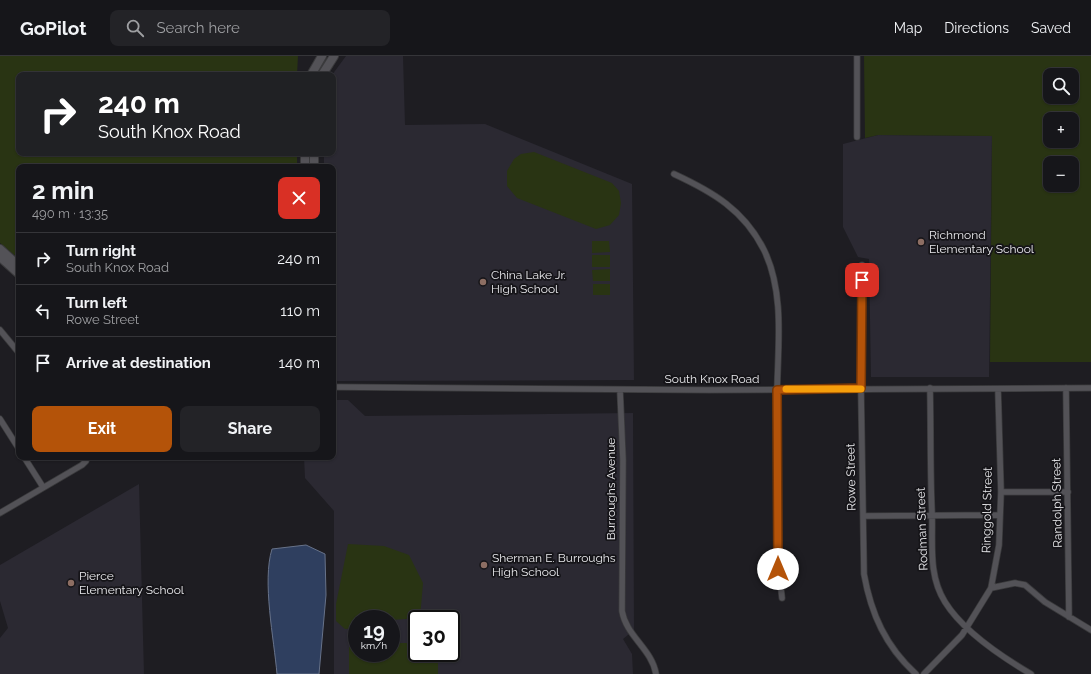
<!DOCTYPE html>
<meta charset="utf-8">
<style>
:root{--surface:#16161a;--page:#232327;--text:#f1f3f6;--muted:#9e9fa2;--line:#353539;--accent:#b45309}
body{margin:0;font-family:Raleway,sans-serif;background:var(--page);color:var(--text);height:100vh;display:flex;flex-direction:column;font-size:15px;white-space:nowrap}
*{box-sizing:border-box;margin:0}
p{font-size:13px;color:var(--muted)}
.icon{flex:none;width:22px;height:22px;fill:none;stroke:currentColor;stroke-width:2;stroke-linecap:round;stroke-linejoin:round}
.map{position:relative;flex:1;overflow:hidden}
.drawer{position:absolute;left:16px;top:108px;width:320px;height:296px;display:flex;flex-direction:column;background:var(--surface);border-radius:8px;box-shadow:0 1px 3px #0004,0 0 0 1px var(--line)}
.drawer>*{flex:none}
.hud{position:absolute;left:16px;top:16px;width:320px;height:84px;border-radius:8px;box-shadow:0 1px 3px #0004,0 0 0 1px var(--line);background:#202124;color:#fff;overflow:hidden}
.tools{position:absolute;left:1043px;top:12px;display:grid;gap:8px}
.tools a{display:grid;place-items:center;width:36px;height:36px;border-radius:8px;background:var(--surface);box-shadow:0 1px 3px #0004,0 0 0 1px var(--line);font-size:20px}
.speed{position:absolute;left:348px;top:554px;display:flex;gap:8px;font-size:20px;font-weight:700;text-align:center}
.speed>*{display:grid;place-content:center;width:52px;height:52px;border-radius:50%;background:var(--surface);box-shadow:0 1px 3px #0004,0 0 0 1px var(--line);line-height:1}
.speed small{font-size:10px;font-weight:400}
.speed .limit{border:2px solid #111;border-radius:6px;background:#fff;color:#111}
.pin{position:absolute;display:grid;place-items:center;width:34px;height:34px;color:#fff;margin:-17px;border-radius:8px;box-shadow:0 2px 6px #0006}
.me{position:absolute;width:44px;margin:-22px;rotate:0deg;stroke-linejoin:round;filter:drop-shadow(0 0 3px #0008)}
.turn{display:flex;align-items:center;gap:14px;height:84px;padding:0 16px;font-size:18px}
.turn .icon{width:52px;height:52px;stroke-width:2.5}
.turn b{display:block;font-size:28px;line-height:34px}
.round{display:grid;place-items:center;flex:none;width:42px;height:42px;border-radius:8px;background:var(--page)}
.headline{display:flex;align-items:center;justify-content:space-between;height:68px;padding:0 16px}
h1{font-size:24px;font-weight:700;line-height:30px}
.action{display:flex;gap:8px;margin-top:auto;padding:8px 16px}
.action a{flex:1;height:46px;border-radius:8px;background:var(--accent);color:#fff;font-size:16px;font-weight:700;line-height:46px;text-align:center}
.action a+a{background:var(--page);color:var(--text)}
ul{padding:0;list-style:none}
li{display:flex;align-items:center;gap:12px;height:52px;padding:0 16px;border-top:1px solid var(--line)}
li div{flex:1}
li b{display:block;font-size:15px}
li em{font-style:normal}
header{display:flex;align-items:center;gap:24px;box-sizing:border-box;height:56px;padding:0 20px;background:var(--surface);border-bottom:1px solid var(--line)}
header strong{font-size:19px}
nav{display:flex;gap:22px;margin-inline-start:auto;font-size:14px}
.search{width:280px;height:36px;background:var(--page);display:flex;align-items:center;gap:10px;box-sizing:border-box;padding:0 14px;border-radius:8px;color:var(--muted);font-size:15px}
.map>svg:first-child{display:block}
.built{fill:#2b2932;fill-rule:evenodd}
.green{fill:#293413;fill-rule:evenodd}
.water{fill:#2f3f5f;stroke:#677289}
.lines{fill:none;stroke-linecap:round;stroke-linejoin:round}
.street-casing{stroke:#3a3a3c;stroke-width:7}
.secondary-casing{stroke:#3a3a3c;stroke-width:10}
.street{stroke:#535257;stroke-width:5.5}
.secondary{stroke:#535257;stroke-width:8}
.route-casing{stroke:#753606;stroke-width:10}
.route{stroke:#b45309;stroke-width:7}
.slow{stroke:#f59e0b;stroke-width:7}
.education-dot{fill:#8d6e63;stroke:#151418;stroke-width:1.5}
.labels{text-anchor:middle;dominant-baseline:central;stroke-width:3.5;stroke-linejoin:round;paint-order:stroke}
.poi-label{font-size:12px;fill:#e9e9ec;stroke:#151418;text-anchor:start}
.street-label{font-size:12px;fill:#e9e9ec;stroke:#151418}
</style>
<header>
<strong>GoPilot</strong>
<div class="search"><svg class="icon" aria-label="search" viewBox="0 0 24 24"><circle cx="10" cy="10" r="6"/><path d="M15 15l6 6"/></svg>Search here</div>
<nav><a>Map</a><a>Directions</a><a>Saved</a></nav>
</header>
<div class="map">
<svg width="1091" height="618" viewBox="0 0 1091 618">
<rect width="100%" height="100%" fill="#1e1d22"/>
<path class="built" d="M346,0H403L405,69L485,68L632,128L634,324L333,325V111H324V97H333L332,19Z
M878,79L992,80L989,321H871L869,203L858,201L843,171V88Z
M333,344H348L365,360L633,357L634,574L623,583L632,598L633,618H334V455L305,422L304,401H333ZM357,563H391V597H357ZM417,563H451V597H417Z
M139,428L144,618H0V582L8,572L0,545V509Z"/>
<path class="green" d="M0,0H298L297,19H19V97H297V111H19V203L0,187Z
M864,0H1091V306H990L992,80L878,79L865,82ZM1050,19H1072V41H1050ZM1050,63H1072V85H1050ZM1050,107H1072V129H1050Z
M534,96L612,127L619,135L621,147L619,159L610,169L596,173L517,142L507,130V115L514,103L521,98Z
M592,185H609L610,196L592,197Z
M592,199H610V211H592Z
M610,213V225H593L592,214Z
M593,228H610V239H593Z
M348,488L384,490L409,499L423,527L420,562L391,564L357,563V572L345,573L336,565V548Z
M349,586H357V597H391V587H417V597H438V618H349Z"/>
<path class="water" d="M306,489L325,498L326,539L319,618H277C274,583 262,525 272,493Z"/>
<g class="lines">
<defs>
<path id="street" d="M857,0V81
M674,118C713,136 744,154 764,194C786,239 777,296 777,343C777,400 778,456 779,513L782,542
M862,209L861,333L864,518C871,558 886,591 916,618
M0,274L19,297
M333,331L709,334L1091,332
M930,332C931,374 930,416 932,457C933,488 928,519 945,546C963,575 1002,601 1031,618
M1066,332L1069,561
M620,334L623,404L622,555C626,580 652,593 656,618
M0,363L19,393
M24,401L43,431
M1001,436H1068
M0,457L82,409L86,405L87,401
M863,460L999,459
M991,532L1015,527L1025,529L1045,546L1091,574
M924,618L962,579L991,532L999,489L1001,436L998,333"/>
<path id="secondary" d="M311,19L322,0
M322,19L334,0
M305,111V97
M314,111V97
M0,193L19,210
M0,201L19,218"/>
</defs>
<use href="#street" class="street-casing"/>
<use href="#secondary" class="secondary-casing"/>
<use href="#street" class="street"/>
<use href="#secondary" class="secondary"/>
</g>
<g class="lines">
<defs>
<path id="route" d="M778,513L777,334L861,332L862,224"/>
</defs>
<use href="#route" class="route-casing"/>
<use href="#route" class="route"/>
<path class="slow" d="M786,333H861"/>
</g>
<g class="education-dot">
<circle cx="921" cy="186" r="4"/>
<circle cx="483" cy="226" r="4"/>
<circle cx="484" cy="509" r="4"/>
<circle cx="71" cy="527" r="4"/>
</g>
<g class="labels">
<g class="poi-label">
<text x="929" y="179">Richmond<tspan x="929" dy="14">Elementary School</tspan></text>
<text x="491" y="219">China Lake Jr.<tspan x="491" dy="14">High School</tspan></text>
<text x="492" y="502">Sherman E. Burroughs<tspan x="492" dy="14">High School</tspan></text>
<text x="79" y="520">Pierce<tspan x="79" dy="14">Elementary School</tspan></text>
</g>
<g class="street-label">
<text x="712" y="323">South Knox Road</text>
<text transform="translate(851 421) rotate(-91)">Rowe Street</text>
<text transform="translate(611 433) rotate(-90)">Burroughs Avenue</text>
<text transform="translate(1057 447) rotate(-91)">Randolph Street</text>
<text transform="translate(987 454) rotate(-89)">Ringgold Street</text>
<text transform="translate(922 473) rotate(-92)">Rodman Street</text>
</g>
</g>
</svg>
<div class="tools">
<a><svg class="icon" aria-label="search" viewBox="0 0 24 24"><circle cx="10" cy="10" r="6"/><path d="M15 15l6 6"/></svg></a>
<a>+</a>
<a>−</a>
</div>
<div class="speed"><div>19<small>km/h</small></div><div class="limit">30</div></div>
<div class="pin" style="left:862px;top:224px;background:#d93025"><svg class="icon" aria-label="arrive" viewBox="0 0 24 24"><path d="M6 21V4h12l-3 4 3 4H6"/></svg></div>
<svg class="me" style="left:778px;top:513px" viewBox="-20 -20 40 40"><circle r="19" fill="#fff"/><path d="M0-13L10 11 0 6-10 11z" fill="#b45309"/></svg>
<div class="hud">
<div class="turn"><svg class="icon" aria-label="right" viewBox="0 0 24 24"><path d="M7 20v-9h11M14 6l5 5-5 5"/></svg><div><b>240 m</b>South Knox Road</div></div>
</div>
<section class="drawer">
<div class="headline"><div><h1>2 min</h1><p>490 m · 13:35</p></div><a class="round" style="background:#d93025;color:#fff"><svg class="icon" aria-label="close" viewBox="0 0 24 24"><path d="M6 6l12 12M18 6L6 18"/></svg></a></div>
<ul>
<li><svg class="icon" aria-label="right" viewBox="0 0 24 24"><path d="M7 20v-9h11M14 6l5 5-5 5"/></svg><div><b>Turn right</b><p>South Knox Road</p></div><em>240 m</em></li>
<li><svg class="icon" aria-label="left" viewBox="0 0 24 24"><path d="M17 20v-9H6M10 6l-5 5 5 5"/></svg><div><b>Turn left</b><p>Rowe Street</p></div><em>110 m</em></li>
<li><svg class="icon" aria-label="arrive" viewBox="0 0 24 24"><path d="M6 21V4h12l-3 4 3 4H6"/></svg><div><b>Arrive at destination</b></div><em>140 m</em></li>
</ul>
<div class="action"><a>Exit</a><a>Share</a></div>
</section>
</div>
